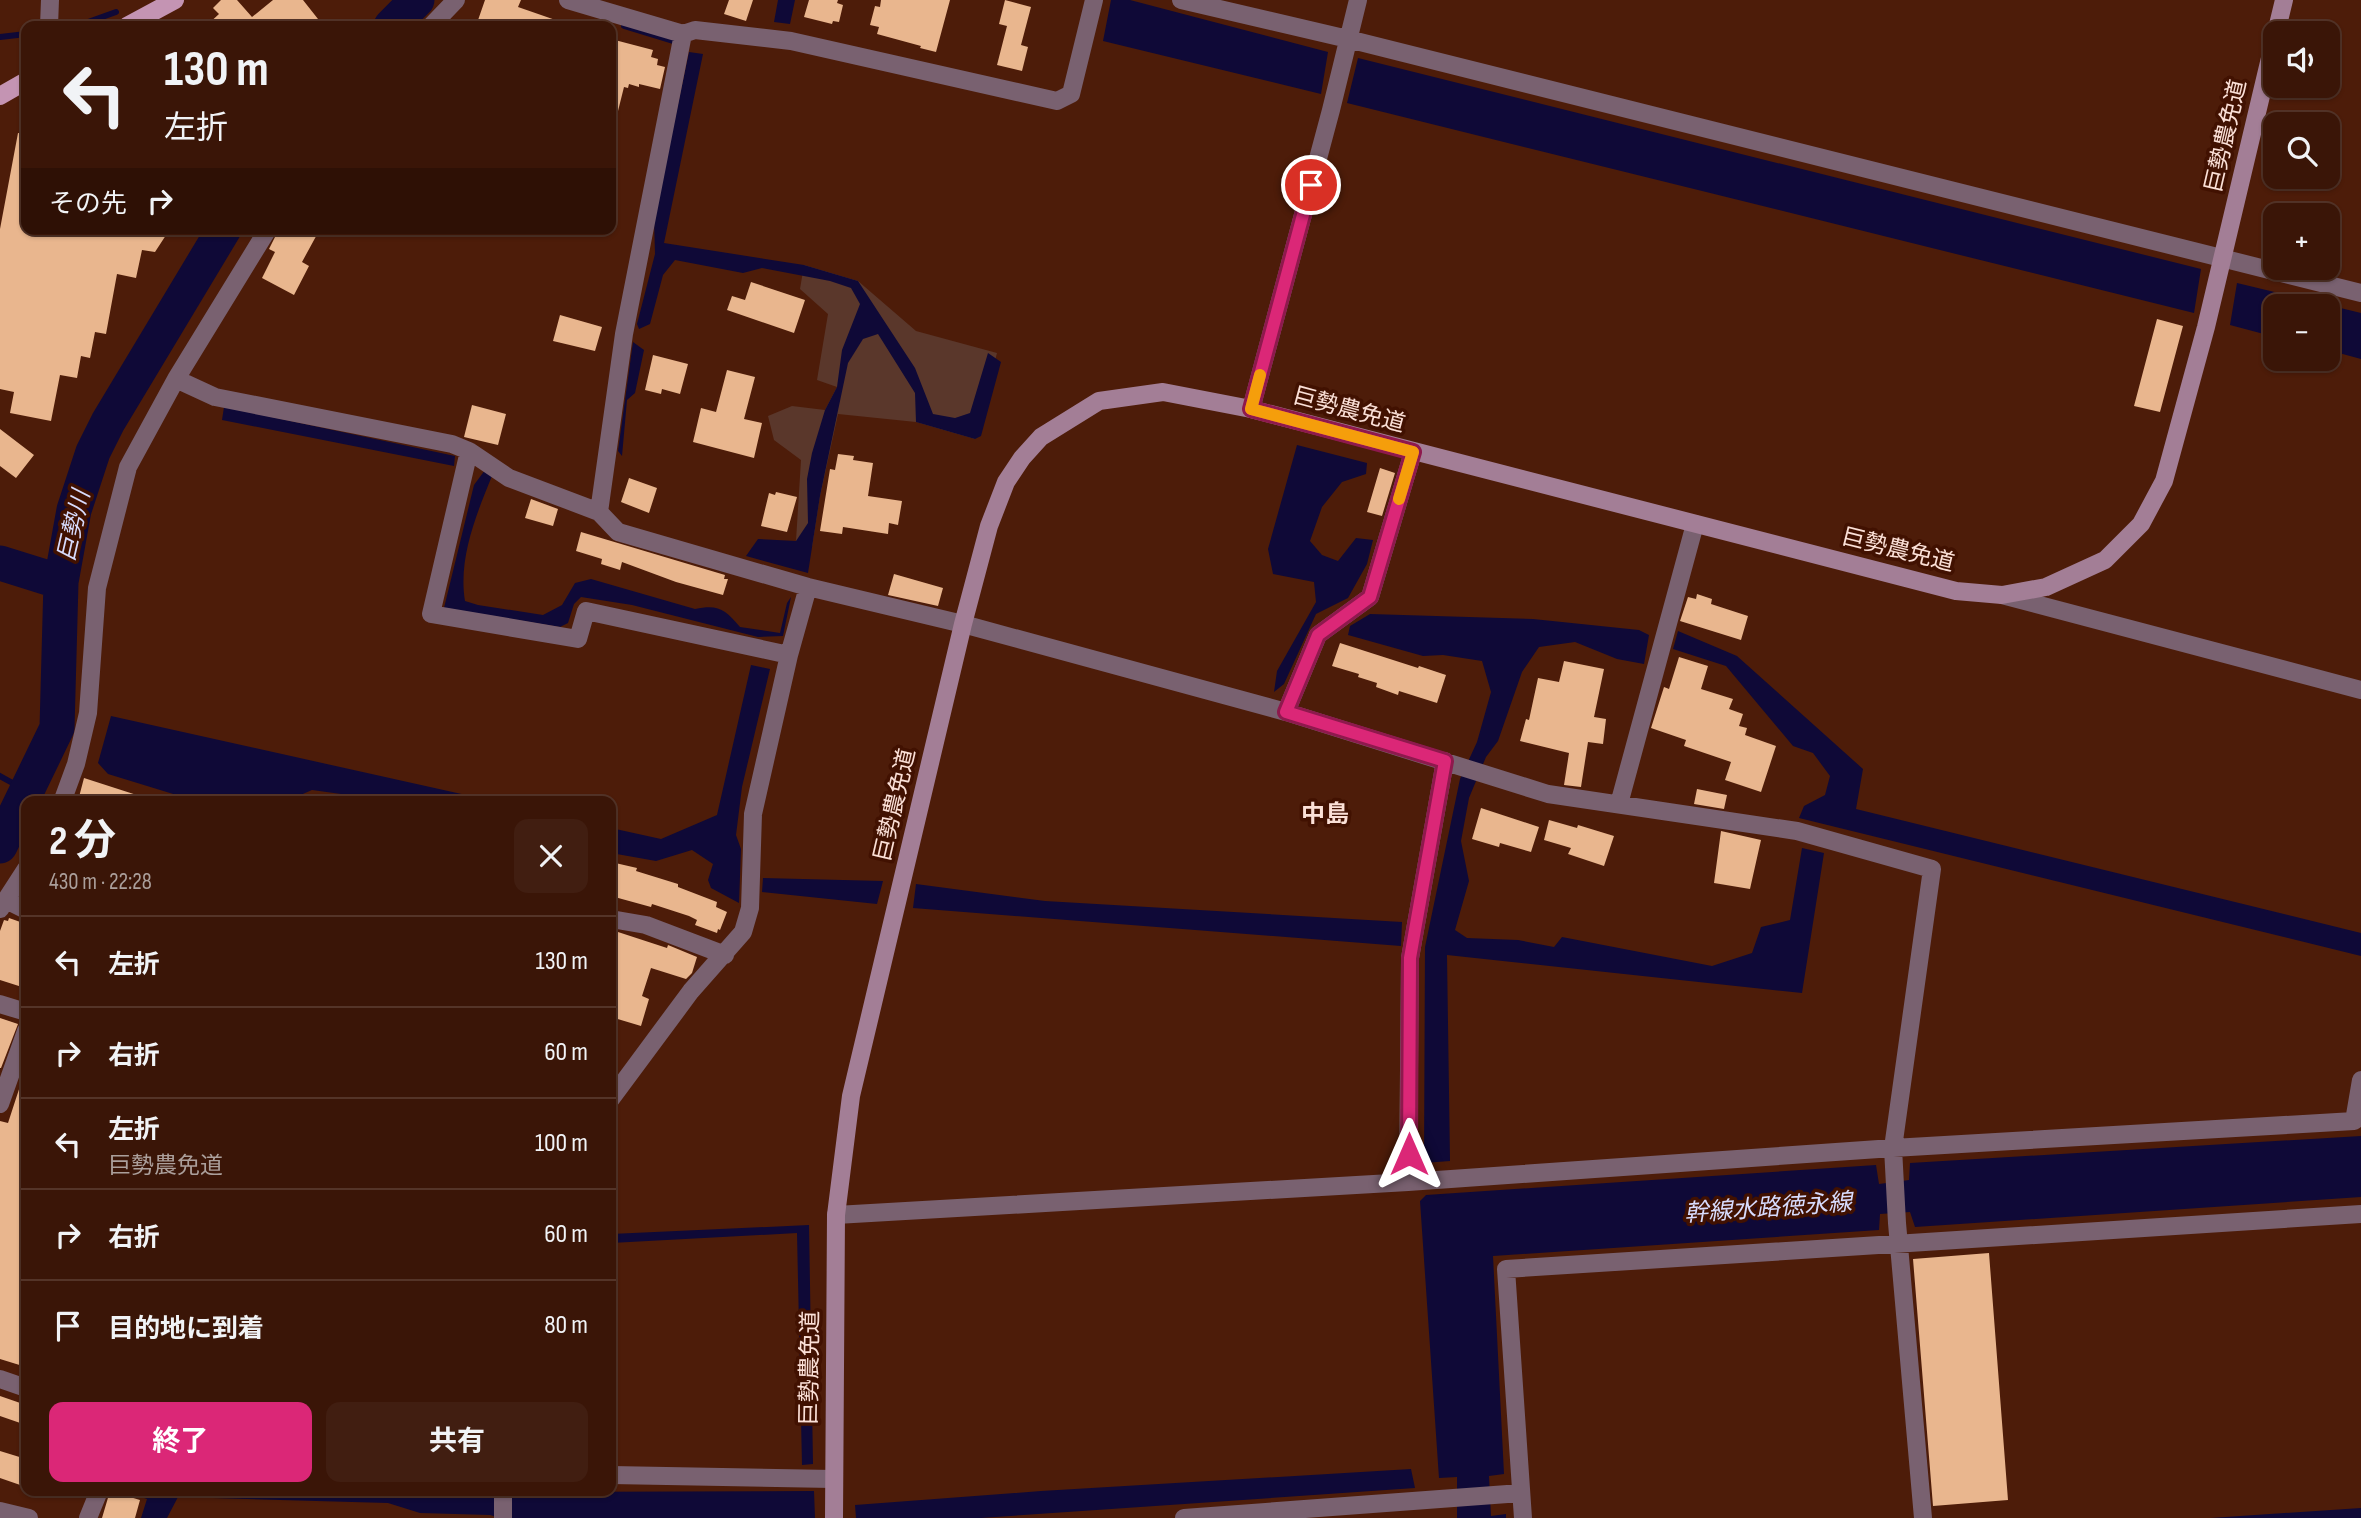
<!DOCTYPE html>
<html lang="ja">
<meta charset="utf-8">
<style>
:root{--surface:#3a1507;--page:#411e11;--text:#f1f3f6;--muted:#ab9f9b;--line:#543428;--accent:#db2777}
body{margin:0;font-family:"Sofia Sans Condensed","Noto Sans JP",sans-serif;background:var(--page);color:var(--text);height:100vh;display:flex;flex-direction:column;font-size:26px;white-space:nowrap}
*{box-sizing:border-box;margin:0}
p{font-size:23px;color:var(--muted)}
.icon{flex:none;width:38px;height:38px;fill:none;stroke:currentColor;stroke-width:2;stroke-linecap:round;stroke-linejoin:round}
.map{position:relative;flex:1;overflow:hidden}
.drawer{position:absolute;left:21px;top:796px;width:595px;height:700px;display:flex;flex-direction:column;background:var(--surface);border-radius:14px;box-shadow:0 2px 5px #0004,0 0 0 2px var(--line)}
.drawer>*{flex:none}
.guide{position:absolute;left:21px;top:21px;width:595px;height:214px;border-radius:14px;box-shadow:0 2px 5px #0004,0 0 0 2px var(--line);background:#3a1507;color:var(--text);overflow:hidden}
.buttons{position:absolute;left:2263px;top:21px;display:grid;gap:14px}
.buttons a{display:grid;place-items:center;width:77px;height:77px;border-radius:14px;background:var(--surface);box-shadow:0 2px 5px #0004,0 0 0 2px var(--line);font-size:35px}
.pin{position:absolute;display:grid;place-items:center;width:60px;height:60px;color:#fff;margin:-30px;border:4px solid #fff;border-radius:50%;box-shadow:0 2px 7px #0007}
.me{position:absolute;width:77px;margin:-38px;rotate:0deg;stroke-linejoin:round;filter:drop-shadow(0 0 5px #0008)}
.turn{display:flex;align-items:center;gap:24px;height:147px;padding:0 28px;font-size:32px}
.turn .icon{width:91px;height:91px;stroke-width:2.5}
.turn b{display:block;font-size:49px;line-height:60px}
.then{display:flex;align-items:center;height:66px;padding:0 28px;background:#0003;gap:14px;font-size:26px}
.round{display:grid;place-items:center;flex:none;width:74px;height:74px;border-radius:14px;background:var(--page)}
.summary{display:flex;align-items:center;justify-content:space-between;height:119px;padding:0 28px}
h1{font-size:42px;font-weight:700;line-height:52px}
.action{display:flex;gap:14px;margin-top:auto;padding:14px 28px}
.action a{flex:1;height:80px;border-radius:14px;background:var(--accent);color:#fff;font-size:28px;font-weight:700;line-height:80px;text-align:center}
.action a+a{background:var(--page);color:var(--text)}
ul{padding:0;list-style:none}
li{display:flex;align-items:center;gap:21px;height:91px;padding:0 28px;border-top:2px solid var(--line)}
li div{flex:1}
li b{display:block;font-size:26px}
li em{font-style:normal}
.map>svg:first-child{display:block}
.green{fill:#5a372b}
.water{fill:#0f0937}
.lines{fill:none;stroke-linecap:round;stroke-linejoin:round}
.stream{stroke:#0f0937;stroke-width:6}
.river{stroke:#0f0937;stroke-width:35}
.building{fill:#e9b68e}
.street{stroke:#796170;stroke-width:18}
.secondary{stroke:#a37e96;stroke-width:18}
.primary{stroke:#c494b3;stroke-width:18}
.route-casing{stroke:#8e194d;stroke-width:18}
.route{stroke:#db2777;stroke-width:12}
.slow{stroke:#f59e0b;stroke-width:12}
.labels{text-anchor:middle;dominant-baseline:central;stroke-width:7;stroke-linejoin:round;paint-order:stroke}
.street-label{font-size:23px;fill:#fbe0d7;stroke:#411101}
.water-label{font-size:24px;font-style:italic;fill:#d7dbfd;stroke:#411101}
.neighbourhood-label{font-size:24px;font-weight:bold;fill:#fbe0d7;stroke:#411101}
</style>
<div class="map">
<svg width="2361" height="1518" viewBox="0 0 2361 1518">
<rect width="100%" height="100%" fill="#4d1c09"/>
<path class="green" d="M804,265L858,281L916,331L997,353L975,439L916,422L838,414L820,496L812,547L796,541L801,460L774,440L768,416L792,406L825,410L837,387L817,380L828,314L800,289Z"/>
<path class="water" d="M778,0H795L790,24L774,22Z
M1111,0H1130L1328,52L1321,94L1103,41Z
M689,52L703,54L664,243L804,265L858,281L915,368L933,414L955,418L970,413L988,353L1001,362L981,436L975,439L916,422L915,393L878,334L863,339L848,363L820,496L808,573L746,556L758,539L796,541L808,523L807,479L812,453L825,410L837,387L842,350L860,304L851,288L830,281L762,268L743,273L675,260L663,275L650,324L639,329L637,324L655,254L654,219Z
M1358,58L2201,269L2194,313L1347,103Z
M2237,283L2361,313V359L2328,350V306H2275V337L2230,325Z
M633,342L644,350L635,393L627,400L622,456L618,451Z
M224,407L455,456L454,466L222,420Z
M1297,445L1367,463L1366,474L1342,482L1322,507L1310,541L1322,555L1338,561L1356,538L1373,540L1367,564L1348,598L1316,614L1284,684L1274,692L1277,671L1316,602L1314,582L1273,574L1268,549Z
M485,470L492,476C476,515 458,559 465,601L478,605L543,615L562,605L575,583L591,579L695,609C718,604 725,609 740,627L780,633L787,603L791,597L783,636L758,637L632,605L581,597L574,604L568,623L560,627L444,608L474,485Z
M1370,614L1533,619L1639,630L1649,635L1644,664L1617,659L1575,642L1539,647L1522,672L1498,741L1486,757L1469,798L1461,841L1469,881L1455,930L1467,938L1518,940L1554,947L1562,937L1712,966L1752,953L1761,927L1790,920L1802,848L1824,853L1802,993L1447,955L1450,1161L1424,1163L1425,947L1460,779L1477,742L1491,692L1482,661L1443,655L1423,656L1348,635L1350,626Z
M1678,631L1737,656L1863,769L1856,809L2361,933V956L1799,818L1804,806L1825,795L1830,776L1813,753L1793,746L1726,666L1673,649Z
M751,665L770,669L742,787L736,835L741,849L739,903L711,888L708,880L713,864L692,850L656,861L611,853V828L661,839L717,815Z
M111,716L493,801H392L312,790L289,800L277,801H196L108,774L98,763Z
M763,878L883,881L877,904L762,892Z
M916,884L1045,901L1402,922L1401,946L913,908Z
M2361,1136V1197L1915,1227L1910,1212L1880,1214L1879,1230L1493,1256L1504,1474L1489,1476L1491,1516L1506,1514V1518H1457V1477L1439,1478L1420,1201L1426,1195L1876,1165L1879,1184L1909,1180L1910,1163Z
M809,1225L813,1464L802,1465L797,1233L611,1243V1234Z
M1411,1469L1415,1488L981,1518H856L855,1505L1041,1491Z
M124,1491H299L378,1495L395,1491H459L491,1496L518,1492L814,1491L815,1518H500L490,1515L420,1513L388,1503L178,1497L167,1518H141L147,1499Z
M2361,1508V1518H2211Z"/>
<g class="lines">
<path class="stream" d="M77,26L116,12
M624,26L673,41
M0,37L26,34
M0,776L27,791"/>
<path class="river" d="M391,26L417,0
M0,563L61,582
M0,846L57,728L61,582L74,510L93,452L108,422L224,229"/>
</g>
<path class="building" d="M221,0H237L252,17L273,0H303L318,19L308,26H206L219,14L213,8Z
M485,0H521L518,7L567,24L566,26H487L477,23Z
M729,0H753L746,21L724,14Z
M809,0H838L837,3L843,5L839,22L833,21L832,24L804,17Z
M881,0H950L936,52L920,48L921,46L877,34L879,27L870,25L875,6L880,7Z
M1005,0L1031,7L1021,45L1028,47L1022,71L997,65L1007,26L999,24Z
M611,39L653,50L651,57L658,59L657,65L665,67L660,89L639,84V87L629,84L628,88L624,87L616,119L611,118Z
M18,133L26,134V229H170L155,252L142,250L136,278L117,274L106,334L95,332L90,358L81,356L77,378L60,375L51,421L10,413L14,392L0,389V229Z
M279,229H320L302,262L309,266L294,295L262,278L275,252L269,249Z
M751,282L805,300L794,333L727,310L732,296L745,300Z
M560,315L602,327L595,351L553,341Z
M2157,319L2183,326L2160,412L2134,406Z
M653,355L688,364L680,394L662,389L661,394L645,390Z
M727,370L755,377L744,419L762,423L754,458L693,442L701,408L716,412Z
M472,405L506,414L498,445L464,437Z
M0,429L34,455L16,478L0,466Z
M838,454L854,456L853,460L873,463L868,496L902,501L898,525L889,523L888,534L843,527L842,534L820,531L830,469L835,470Z
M1380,468L1395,473L1382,516L1367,512Z
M629,478L657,488L649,513L621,502Z
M776,492L797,497L787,532L761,526L769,493L775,495Z
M531,499L558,509L553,526L525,518Z
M581,532L725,575L724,579H728L723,595L676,582L622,562L620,570L601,564L602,559L576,551Z
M894,574L943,588L938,606L888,595Z
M1697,594L1712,599L1711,604L1748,616L1741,640L1680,621L1688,597L1696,599Z
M1340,643L1418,668L1419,666L1446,675L1437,703L1399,691L1398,695L1376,687L1377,683L1358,677L1359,674L1332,666Z
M1679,657L1708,666L1701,689L1733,699L1729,709L1743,714L1739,726L1747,728L1745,735L1776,746L1761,792L1725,780L1731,762L1684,746L1686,740L1651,728L1664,687L1669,689Z
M1564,661L1604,669L1594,717L1606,719L1603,744L1588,742L1581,787L1564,785L1569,753L1520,741L1526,719L1529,720L1538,678L1559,682Z
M84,778L146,798L145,802H94L79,797Z
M1697,789L1727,795L1724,809L1694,804Z
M1481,808L1539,827L1531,852L1500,843L1499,847L1472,839Z
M1549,820L1577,828L1578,825L1614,836L1604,866L1568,854L1571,848L1544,840Z
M1721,831L1761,840L1750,889L1714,883Z
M611,862L637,868L636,871L678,884V887L717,902L716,907L727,912L720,930L718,929L717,933L695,925L697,920L689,916L652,904L651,907L611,896Z
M9,918L26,924V974L22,987L0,980V931L4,920L8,921Z
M618,932L667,948L668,945L697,957L692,973L686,979L651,968L642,996L649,999L641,1026L611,1017V955Z
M0,1018L18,1024L1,1068H0Z
M23,1077L26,1078V1367L0,1359V1121L8,1123Z
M1989,1253L2008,1500L1933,1506L1913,1259Z
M0,1396L26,1405V1425L0,1416Z
M0,1451L26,1459V1487L0,1478Z
M110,1491L140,1500L135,1518H102Z"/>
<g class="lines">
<path class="street" d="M568,0L683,34L695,30L791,41L1057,101L1071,94L1094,0
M1181,0L1348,39L2361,293
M49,26L50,0
M431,26L456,0
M683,34L624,334L599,512L618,532L808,587L963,624L1286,712L1548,794L1797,831L1932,869L1893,1148L1897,1223L1923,1518
M176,379L215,397L452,444L469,451L509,478L599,512
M1251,409L1331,110L1358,0
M469,451L431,614L578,639L586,611L789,655
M2002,595L2361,690
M1286,712L1318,635L1370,597L1413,452
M62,802L76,764L88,713L97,588L128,467L176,379L268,229
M1619,804L1695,524
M6,900L26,910
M0,909L26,869
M611,919L646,925L725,955
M0,1004L26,1012
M611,1099L691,991L743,932L750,908L753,814L789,655L808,587
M0,1104L26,1031
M1408,1182L1410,958L1445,761
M836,1215L1408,1182L1893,1148L2354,1121L2361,1080
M0,1379L26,1388
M611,1475L833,1479
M503,1491V1518
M0,1511L29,1518
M88,1518L99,1491
M1184,1518L1521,1493
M1523,1518L1506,1269L2361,1214"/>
<path class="secondary" d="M2276,33L2284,0
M834,1518L836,1215L851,1096L963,624L989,526L1006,482L1022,458L1041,437L1099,401L1163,392L1251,409L1956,591L2002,595L2046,587L2105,560L2141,524L2164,481L2206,327L2275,37"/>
<path class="primary" d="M127,26L175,0
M0,96L26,81"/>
</g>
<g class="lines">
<defs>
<path id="route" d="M1311,185L1251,409L1413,452L1370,597L1318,635L1286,712L1445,761L1410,958L1409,1154"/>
</defs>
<use href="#route" class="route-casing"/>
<use href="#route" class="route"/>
<path class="slow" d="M1260,375L1251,409L1413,452L1399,499"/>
</g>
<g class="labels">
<g class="street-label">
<text transform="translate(2226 136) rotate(-77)">巨勢農免道</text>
<text transform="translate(1349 410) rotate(15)">巨勢農免道</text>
<text transform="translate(1898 550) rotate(14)">巨勢農免道</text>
<text transform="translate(895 805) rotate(-77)">巨勢農免道</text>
<text transform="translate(810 1368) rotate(-89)">巨勢農免道</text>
</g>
<g class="water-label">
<text transform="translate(74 526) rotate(-77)">巨勢川</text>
<text transform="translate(1768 1208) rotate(-4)">幹線水路徳永線</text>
</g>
<g class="neighbourhood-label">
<text x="1325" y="814">中島</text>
</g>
</g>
</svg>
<div class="buttons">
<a><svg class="icon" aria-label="sound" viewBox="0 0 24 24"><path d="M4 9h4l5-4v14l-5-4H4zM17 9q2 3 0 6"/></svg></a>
<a><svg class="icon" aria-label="search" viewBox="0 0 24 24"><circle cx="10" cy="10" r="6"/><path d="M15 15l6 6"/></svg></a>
<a>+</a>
<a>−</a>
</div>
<div class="pin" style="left:1311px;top:185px;background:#d93025"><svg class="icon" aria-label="arrive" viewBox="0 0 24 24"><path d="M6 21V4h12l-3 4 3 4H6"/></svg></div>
<svg class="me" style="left:1409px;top:1154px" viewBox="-20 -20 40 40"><path d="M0-17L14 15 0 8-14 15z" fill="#db2777" stroke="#fff" stroke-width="4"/></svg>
<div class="guide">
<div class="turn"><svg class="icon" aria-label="left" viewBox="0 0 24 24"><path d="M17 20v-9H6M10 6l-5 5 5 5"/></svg><div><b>130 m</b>左折</div></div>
<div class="then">その先<svg class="icon" aria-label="right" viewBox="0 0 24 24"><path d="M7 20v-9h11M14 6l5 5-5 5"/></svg></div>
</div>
<section class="drawer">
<div class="summary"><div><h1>2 分</h1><p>430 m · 22:28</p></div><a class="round"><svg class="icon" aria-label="close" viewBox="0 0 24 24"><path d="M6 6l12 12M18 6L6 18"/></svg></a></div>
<ul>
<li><svg class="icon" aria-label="left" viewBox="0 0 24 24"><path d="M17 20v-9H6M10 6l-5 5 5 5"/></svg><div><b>左折</b></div><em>130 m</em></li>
<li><svg class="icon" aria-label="right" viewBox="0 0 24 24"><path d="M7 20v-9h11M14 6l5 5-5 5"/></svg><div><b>右折</b></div><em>60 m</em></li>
<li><svg class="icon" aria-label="left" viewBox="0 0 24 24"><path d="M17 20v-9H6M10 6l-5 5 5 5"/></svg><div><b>左折</b><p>巨勢農免道</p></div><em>100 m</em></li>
<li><svg class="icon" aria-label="right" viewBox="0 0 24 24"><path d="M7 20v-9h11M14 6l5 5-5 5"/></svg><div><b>右折</b></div><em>60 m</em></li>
<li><svg class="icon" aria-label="arrive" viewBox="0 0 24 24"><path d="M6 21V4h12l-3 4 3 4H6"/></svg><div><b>目的地に到着</b></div><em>80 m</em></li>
</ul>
<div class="action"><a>終了</a><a>共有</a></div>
</section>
</div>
